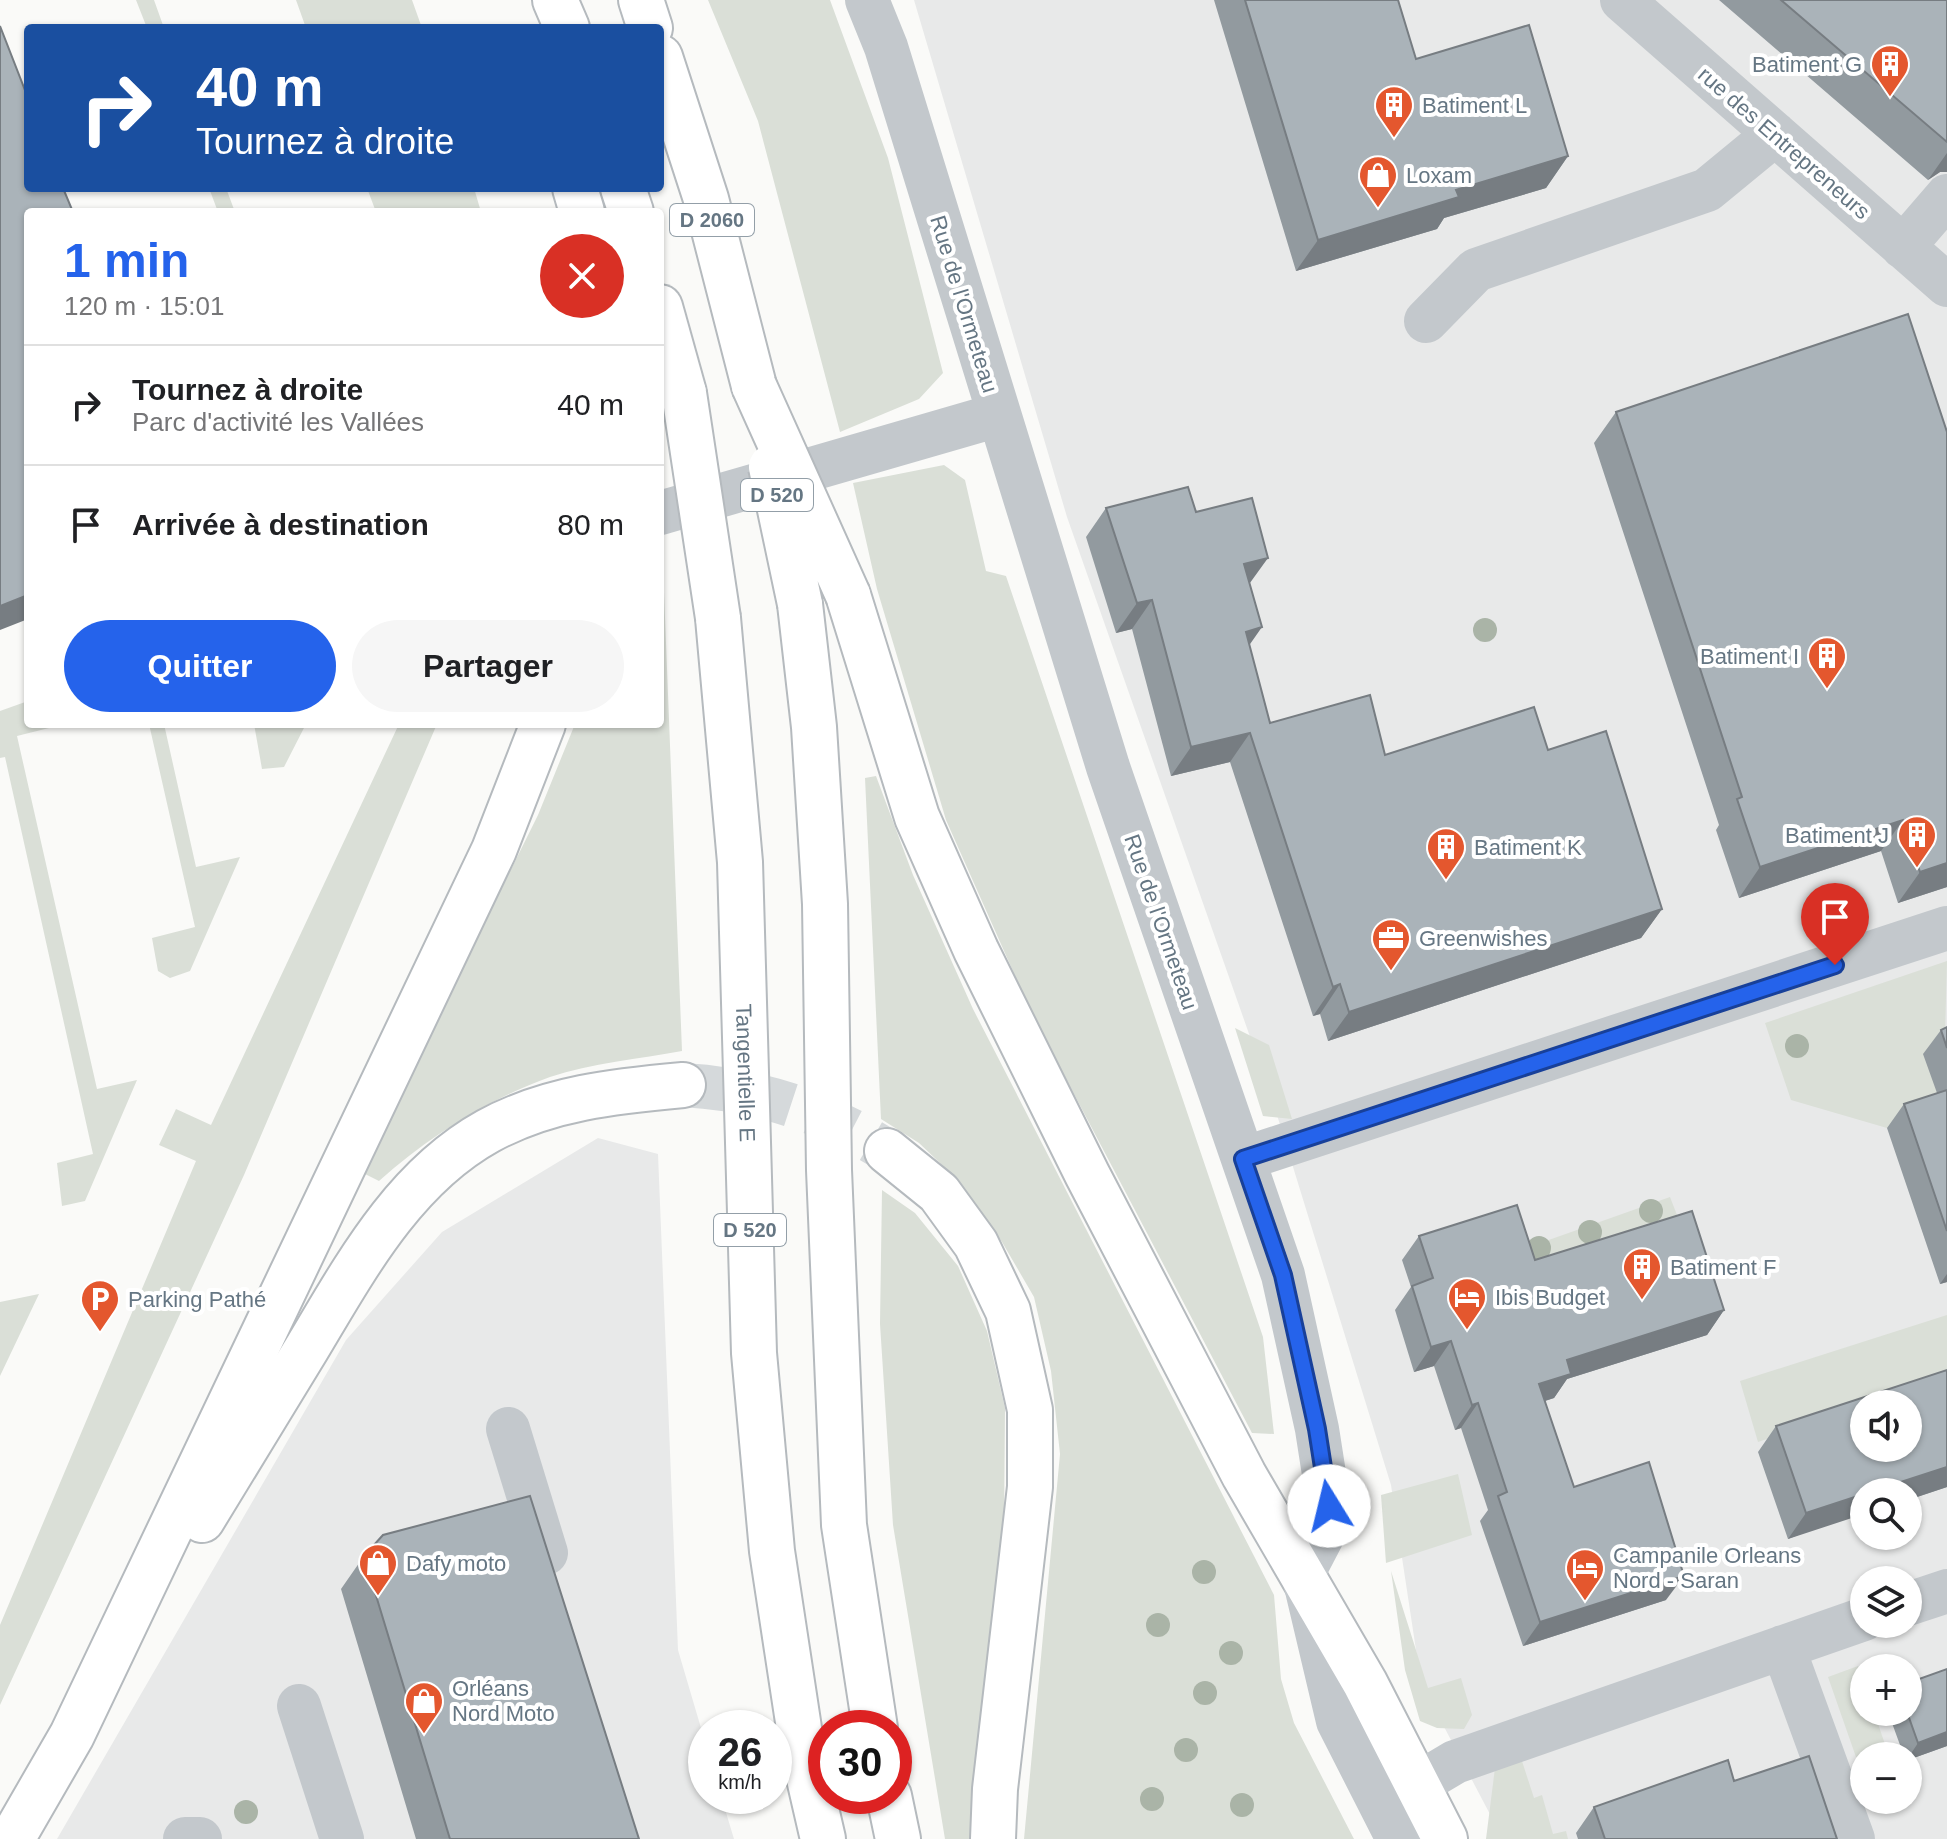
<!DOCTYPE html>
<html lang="fr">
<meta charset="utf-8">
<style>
:root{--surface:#fff;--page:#f6f6f6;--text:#202124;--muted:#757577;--line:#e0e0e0;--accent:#2563eb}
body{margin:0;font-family:Helvetica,sans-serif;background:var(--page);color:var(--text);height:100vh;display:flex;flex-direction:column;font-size:30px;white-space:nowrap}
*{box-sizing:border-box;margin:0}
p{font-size:26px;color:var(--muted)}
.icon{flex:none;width:44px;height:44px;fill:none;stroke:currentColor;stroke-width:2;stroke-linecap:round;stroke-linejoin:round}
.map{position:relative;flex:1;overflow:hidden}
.sheet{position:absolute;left:24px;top:208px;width:640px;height:520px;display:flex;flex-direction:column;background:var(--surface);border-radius:8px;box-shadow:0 2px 6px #0004}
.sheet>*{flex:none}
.banner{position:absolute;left:24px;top:24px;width:640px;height:168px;border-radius:8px;box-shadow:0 2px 6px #0004;background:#1a4fa0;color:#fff;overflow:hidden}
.controls{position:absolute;left:1850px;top:1390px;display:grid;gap:16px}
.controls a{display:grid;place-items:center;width:72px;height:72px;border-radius:50%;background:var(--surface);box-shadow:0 2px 6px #0004;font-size:40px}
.speed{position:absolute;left:688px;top:1710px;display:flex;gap:16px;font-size:40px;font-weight:700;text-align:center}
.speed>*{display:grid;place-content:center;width:104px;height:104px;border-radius:50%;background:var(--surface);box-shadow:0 2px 6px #0004;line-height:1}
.speed small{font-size:20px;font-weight:400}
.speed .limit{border:12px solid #d22;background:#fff;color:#111}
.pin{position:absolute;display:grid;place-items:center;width:68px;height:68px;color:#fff;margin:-82px -34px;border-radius:50% 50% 50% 0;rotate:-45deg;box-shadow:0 0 8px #0007}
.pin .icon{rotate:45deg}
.me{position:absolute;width:88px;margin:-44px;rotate:351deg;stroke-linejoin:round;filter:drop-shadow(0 0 6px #0008)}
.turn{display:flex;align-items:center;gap:28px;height:168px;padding:0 40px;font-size:36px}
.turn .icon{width:104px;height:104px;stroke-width:2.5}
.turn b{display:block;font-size:56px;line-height:68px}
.round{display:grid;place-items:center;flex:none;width:84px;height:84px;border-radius:42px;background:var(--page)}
.overview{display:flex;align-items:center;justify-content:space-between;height:136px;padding:0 40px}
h1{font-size:48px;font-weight:800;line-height:60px;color:var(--accent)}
.action{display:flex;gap:16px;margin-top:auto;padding:16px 40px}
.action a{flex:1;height:92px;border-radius:48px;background:var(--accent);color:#fff;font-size:32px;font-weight:800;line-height:92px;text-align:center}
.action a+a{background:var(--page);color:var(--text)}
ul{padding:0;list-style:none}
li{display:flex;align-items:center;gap:24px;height:120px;padding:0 40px;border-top:2px solid var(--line)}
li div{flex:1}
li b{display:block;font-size:30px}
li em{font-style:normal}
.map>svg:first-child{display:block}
.built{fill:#e8e9e9;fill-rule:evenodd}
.green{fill:#dadfd7}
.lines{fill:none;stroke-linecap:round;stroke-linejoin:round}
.major-tunnel{stroke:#d5d9db;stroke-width:44;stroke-dasharray:44 22;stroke-linecap:butt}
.major-casing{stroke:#b5babe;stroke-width:48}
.minor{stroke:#c3c8cc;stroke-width:44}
.major{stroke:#fff;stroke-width:44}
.major-bridge-casing{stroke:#b5babe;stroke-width:48;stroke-linecap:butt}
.major-bridge{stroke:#fff;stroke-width:44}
.tree{fill:#aab4a7}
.wall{fill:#929a9f}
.shaded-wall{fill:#777d82}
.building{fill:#aab3b9;stroke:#777d82;stroke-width:2;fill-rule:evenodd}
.route-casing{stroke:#184099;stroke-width:20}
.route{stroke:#2563eb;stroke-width:14}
.labels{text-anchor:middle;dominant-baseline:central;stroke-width:8;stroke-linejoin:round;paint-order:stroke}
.shield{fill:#fff;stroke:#939fa8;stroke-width:2}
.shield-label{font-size:20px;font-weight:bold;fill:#657683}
.poi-label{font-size:22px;fill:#657683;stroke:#fff;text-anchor:start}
.street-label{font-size:22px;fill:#657683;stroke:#fff}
</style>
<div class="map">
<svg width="1947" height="1839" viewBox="0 0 1947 1839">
<rect width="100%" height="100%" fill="#fafaf8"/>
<path class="built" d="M914,0H1947V1839H1503L1421,1683L1391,1485L1273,1102L1067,517ZM1864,1404H1908V1448H1864ZM1864,1492H1908V1536H1864ZM1864,1580H1908V1624H1864ZM1864,1668H1908V1712H1864ZM1864,1756H1908V1800H1864Z
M598,1138L658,1154L678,1650L706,1745V1796H721L734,1839H57L346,1340L442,1232Z"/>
<path class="green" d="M136,0H154L164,28H147Z
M296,0H412L422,28H306Z
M708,0H830L888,158L943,373L919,399L840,432L758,121Z
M209,188H226L235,212H218Z
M367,188H474L481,212H376Z
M944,465L965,480L986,571L1006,576L1263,1337L1274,1434L1252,1433L1032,1014L946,820L877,589L853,483Z
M660,592H664L682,1051C640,1059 591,1063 550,1077C488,1099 428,1137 379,1181L361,1172L538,815L575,724H660Z
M28,701V724L57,726L17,736L97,1089L137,1080L85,1201L62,1206L57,1163L93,1154L5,757L0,758V711Z
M149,724H164L196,867L240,857L190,971L170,978L158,971L152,938L195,927Z
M254,724H306L284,767L262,769Z
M399,724H437L244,1175L0,1705V1625L196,1161L159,1145L176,1109L211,1125Z
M876,776L913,875L973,1009L1274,1595L1281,1679L1294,1723L1354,1839H1024L1060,1454L1051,1371L1034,1297L1002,1242L960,1182L919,1143L881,1119L865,778Z
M1947,961L1943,1110L1887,1128L1791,1100L1765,1023Z
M1235,1028L1269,1045L1292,1119L1263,1116Z
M882,1190L915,1213L958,1266L987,1331L1005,1408L1004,1526L977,1839H945L893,1525L880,1324Z
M1670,1197L1684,1233L1525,1284L1515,1252Z
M39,1294L0,1376V1302Z
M1947,1315V1404L1936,1382L1758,1442L1740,1381Z
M1458,1474L1472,1535L1386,1563L1381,1495Z
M1391,1571L1428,1688L1461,1678L1472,1715L1464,1729L1437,1728L1420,1721L1405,1670Z
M1858,1666L1864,1684V1712H1874L1889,1756H1864V1780L1828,1677Z
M1521,1758L1534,1798L1542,1795L1553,1834L1566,1831L1568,1839H1486L1495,1768Z"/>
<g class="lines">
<path class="major-tunnel" d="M683,1085C756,1089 825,1111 887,1151"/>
<defs>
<g id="major">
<path d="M555,0L567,28"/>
<path d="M641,0L650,28"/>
<path d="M660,57L706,199L754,386"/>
<path d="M575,188L582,212"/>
<path d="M623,188L631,212"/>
<path d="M660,307L684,393"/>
<path d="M848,595L917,817L976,950L1087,1174L1244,1475L1365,1683L1445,1839"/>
<path d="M800,604L814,727L825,904L829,1170L844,1525L875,1728"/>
<path id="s1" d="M718,618L740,862L754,1353L772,1551L802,1748L823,1839"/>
<path d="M887,1151L939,1193L976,1244L1008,1311L1030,1410V1487L995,1789L993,1839"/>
<path d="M202,1520C237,1463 272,1405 307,1348C355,1268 403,1178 488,1131C548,1098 616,1091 683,1085"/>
<path d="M889,1796L898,1839"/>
<path d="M12,1839L72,1735L494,850L543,724"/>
</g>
</defs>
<use href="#major" class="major-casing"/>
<path class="minor" d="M867,0L886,47L1108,767L1283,1275L1317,1429L1329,1506L1327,1527L1303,1573L1338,1721L1398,1839
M1622,0L1947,285
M1903,247L1947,196
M1426,321L1476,270L1707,190L1775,134
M660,513L998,415
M1243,1159L1947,928
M508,1429L546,1553
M1908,1604L1947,1591
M1783,1647L1853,1839
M299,1706L342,1839
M1386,1803L1455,1762L1864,1619
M185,1839H200"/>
<use href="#major" class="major"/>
<defs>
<path id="major-bridge" d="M754,386L848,595
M684,393L718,618
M771,467L800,604"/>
</defs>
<use href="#major-bridge" class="major-bridge-casing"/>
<use href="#major-bridge" class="major-bridge"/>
</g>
<g class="tree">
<circle cx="1485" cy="630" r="12"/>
<circle cx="1797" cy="1046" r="12"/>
<circle cx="1651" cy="1211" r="12"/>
<circle cx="1590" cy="1232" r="12"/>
<circle cx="1539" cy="1248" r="12"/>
<circle cx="1204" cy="1572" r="12"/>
<circle cx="1158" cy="1625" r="12"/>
<circle cx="1231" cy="1653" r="12"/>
<circle cx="1205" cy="1693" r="12"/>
<circle cx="1186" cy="1750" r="12"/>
<circle cx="1152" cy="1799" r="12"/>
<circle cx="1242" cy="1805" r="12"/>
<circle cx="246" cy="1812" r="12"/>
</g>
<path class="wall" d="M1214,0H1398L1416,59L1568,156L1546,188L1444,218L1437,229L1296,271Z
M1719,0H1947V172H1940L1928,180Z
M1616,412L1947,432V887L1898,903L1881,851L1739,898L1716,830L1719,825L1594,443Z
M1106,508L1196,512L1250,584L1249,645L1270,723L1385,755L1548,750L1662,909L1641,938L1328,1041L1320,1014L1313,1016L1230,762L1171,776L1132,629L1116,633L1086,537Z
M1947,1027V1282L1940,1284L1887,1128L1904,1104L1937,1093L1923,1054L1941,1030Z
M1419,1236L1535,1260L1724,1310L1707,1335L1567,1379L1554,1398L1545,1401L1574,1487L1666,1600L1523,1646L1480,1521L1488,1510L1461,1428L1455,1430L1434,1366L1414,1372L1395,1310L1411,1287L1402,1260Z
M1776,1426L1947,1487L1908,1500V1492L1788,1539L1758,1452Z
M364,1556L639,1839H416L341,1589Z
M1888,1712H1908L1947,1746L1908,1760V1756H1904Z
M1594,1807L1837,1839H1578L1576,1833Z"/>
<path class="shaded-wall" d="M1947,153V172H1940L1928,180Z
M1568,156L1546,188L1444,218L1437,229L1296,271L1318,240L1456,190Z
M1268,558L1247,587L1244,564Z
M28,595V619L0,630V606Z
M1152,600L1132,629L1116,633L1137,603Z
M1262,627L1241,657L1246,632Z
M1250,733L1230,762L1171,776L1191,747Z
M1903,820L1881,851L1739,898L1760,867Z
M1947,863V887L1898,903L1920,872Z
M1662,909L1641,938L1328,1041L1349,1012Z
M1340,984L1320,1014L1313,1016L1333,987Z
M1947,1274V1282L1940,1284Z
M1724,1310L1707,1335L1567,1379L1554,1398L1522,1408L1539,1384L1567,1360Z
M1451,1341L1434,1366L1414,1372L1431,1347Z
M1478,1403L1461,1428L1455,1430L1472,1405Z
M1947,1467V1487L1908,1500V1492H1870Z
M1864,1494V1514L1788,1539L1806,1513Z
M1684,1576L1666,1600L1523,1646L1540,1622Z
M1947,1732V1746L1908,1760V1758L1918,1743Z"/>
<path class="building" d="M1245,0H1398L1416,59L1529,25L1568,156L1456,190L1459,197L1318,240Z
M1781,0H1947V142Z
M0,26L28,98V188H63L73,212H28V595L0,606Z
M1908,314L1947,432V863L1920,872L1903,820L1760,867L1737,799L1742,797L1616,412Z
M1188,487L1196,512L1252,498L1268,558L1244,564L1262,627L1246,632L1270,723L1370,695L1385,755L1534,707L1548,750L1606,731L1662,909L1349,1012L1340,984L1333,987L1250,733L1191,747L1152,600L1137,603L1106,508Z
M1947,1027V1048L1941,1030Z
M1947,1090V1231L1904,1104Z
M1517,1205L1535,1260L1692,1211L1724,1310L1567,1360L1571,1374L1539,1384L1574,1487L1649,1462L1684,1576L1540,1622L1498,1496L1507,1492L1478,1403L1472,1405L1451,1341L1431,1347L1412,1286L1433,1278L1419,1236Z
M1947,1370V1467L1870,1492H1864V1494L1806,1513L1776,1426ZM1864,1404H1908V1448H1864Z
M530,1496L639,1839H450L364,1556L383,1535Z
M1947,1669V1732L1918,1743L1907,1712H1908V1683Z
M1809,1756L1837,1839H1605L1594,1807L1728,1760L1734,1781Z"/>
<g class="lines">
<defs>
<path id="route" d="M1329,1506L1317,1429L1283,1275L1243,1159L1835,965"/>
</defs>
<use href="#route" class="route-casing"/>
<use href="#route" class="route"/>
</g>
<defs>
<symbol id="building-pin" viewBox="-11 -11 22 30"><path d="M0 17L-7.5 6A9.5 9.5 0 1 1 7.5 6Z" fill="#e4572e" stroke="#fff"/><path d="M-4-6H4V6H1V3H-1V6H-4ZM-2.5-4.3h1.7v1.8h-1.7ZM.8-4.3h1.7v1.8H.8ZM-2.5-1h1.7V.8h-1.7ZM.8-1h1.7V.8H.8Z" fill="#fff"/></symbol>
<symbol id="shop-pin" viewBox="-11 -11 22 30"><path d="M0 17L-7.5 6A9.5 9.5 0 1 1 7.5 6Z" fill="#e4572e" stroke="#fff"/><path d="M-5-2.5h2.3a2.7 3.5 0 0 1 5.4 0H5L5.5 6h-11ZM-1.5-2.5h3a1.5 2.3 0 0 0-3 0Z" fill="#fff"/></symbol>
<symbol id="office-pin" viewBox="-11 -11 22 30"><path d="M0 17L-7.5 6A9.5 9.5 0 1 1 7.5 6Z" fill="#e4572e" stroke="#fff"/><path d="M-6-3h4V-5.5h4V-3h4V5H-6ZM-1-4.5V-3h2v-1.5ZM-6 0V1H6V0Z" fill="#fff"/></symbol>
<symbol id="hotel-pin" viewBox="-11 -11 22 30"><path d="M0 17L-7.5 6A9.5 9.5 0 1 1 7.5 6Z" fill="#e4572e" stroke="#fff"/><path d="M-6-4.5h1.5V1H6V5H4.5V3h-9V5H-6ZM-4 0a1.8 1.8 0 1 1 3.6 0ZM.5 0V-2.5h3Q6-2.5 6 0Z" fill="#fff"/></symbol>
<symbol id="parking-pin" viewBox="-11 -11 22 30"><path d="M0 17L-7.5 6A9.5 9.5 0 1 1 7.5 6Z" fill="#e4572e" stroke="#fff"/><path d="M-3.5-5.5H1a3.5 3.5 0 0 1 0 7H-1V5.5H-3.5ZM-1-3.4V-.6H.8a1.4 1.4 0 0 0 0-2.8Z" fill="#fff"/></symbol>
</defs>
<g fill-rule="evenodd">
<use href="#building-pin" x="1868" y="42" width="44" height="60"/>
<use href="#building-pin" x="1372" y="83" width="44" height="60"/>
<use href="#shop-pin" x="1356" y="153" width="44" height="60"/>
<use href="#building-pin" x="1805" y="634" width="44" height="60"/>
<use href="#building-pin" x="1895" y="813" width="44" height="60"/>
<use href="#building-pin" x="1424" y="825" width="44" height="60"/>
<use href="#office-pin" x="1369" y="916" width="44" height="60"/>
<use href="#building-pin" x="1620" y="1245" width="44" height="60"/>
<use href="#hotel-pin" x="1445" y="1275" width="44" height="60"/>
<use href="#parking-pin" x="78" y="1277" width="44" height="60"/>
<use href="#shop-pin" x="356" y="1541" width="44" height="60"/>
<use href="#hotel-pin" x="1563" y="1546" width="44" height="60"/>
<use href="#shop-pin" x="402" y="1679" width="44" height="60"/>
</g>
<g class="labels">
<g class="shield">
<rect x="670" y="204" width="84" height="32" rx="6"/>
<rect x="741" y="479" width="72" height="32" rx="6"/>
<rect x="714" y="1214" width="72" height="32" rx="6"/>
</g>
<g class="shield-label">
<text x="712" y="220">D 2060</text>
<text x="777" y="495">D 520</text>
<text x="750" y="1230">D 520</text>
</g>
<g class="poi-label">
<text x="1862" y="64" text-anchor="end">Batiment G</text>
<text x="1422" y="105">Batiment L</text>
<text x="1406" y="175">Loxam</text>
<text x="1799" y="656" text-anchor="end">Batiment I</text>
<text x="1889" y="835" text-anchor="end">Batiment J</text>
<text x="1474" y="847">Batiment K</text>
<text x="1419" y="938">Greenwishes</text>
<text x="1670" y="1267">Batiment F</text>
<text x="1495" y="1297">Ibis Budget</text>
<text x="128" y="1299">Parking Pathé</text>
<text x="1613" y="1555">Campanile Orleans<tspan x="1613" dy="25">Nord - Saran</tspan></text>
<text x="406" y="1563">Dafy moto</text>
<text x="452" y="1688">Orléans<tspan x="452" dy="25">Nord Moto</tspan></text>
</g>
<g class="street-label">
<text transform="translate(1784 143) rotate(41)">rue des Entrepreneurs</text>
<text transform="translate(964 304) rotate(73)">Rue de l'Ormeteau</text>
<text transform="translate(1161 922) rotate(71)">Rue de l'Ormeteau</text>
<text stroke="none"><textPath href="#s1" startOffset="456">Tangentielle E</textPath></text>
</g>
</g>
</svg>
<div class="controls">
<a><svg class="icon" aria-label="sound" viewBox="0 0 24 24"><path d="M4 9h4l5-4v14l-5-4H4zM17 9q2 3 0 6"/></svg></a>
<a><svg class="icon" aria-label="search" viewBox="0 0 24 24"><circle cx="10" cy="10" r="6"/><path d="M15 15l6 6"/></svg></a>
<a><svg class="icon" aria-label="layers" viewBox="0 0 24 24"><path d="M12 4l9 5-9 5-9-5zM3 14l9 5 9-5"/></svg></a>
<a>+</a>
<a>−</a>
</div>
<div class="speed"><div>26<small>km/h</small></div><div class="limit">30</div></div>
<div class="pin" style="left:1835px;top:965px;background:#d93025"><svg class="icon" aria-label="arrive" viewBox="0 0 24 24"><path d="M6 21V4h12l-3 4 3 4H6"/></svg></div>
<svg class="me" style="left:1329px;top:1506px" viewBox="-20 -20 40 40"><circle r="19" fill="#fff"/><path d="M0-13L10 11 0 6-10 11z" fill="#2563eb"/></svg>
<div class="banner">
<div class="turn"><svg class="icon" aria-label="right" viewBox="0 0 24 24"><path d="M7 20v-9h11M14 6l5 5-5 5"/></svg><div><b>40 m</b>Tournez à droite</div></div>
</div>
<section class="sheet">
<div class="overview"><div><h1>1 min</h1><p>120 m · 15:01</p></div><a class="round" style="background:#d93025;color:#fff"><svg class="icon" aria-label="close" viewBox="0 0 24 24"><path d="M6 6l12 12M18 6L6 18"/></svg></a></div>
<ul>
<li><svg class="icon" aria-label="right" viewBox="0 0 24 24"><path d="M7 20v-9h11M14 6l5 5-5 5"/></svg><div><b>Tournez à droite</b><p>Parc d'activité les Vallées</p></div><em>40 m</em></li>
<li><svg class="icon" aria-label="arrive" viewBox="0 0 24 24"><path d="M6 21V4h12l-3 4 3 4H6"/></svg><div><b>Arrivée à destination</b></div><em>80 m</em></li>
</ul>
<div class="action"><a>Quitter</a><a>Partager</a></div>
</section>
</div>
